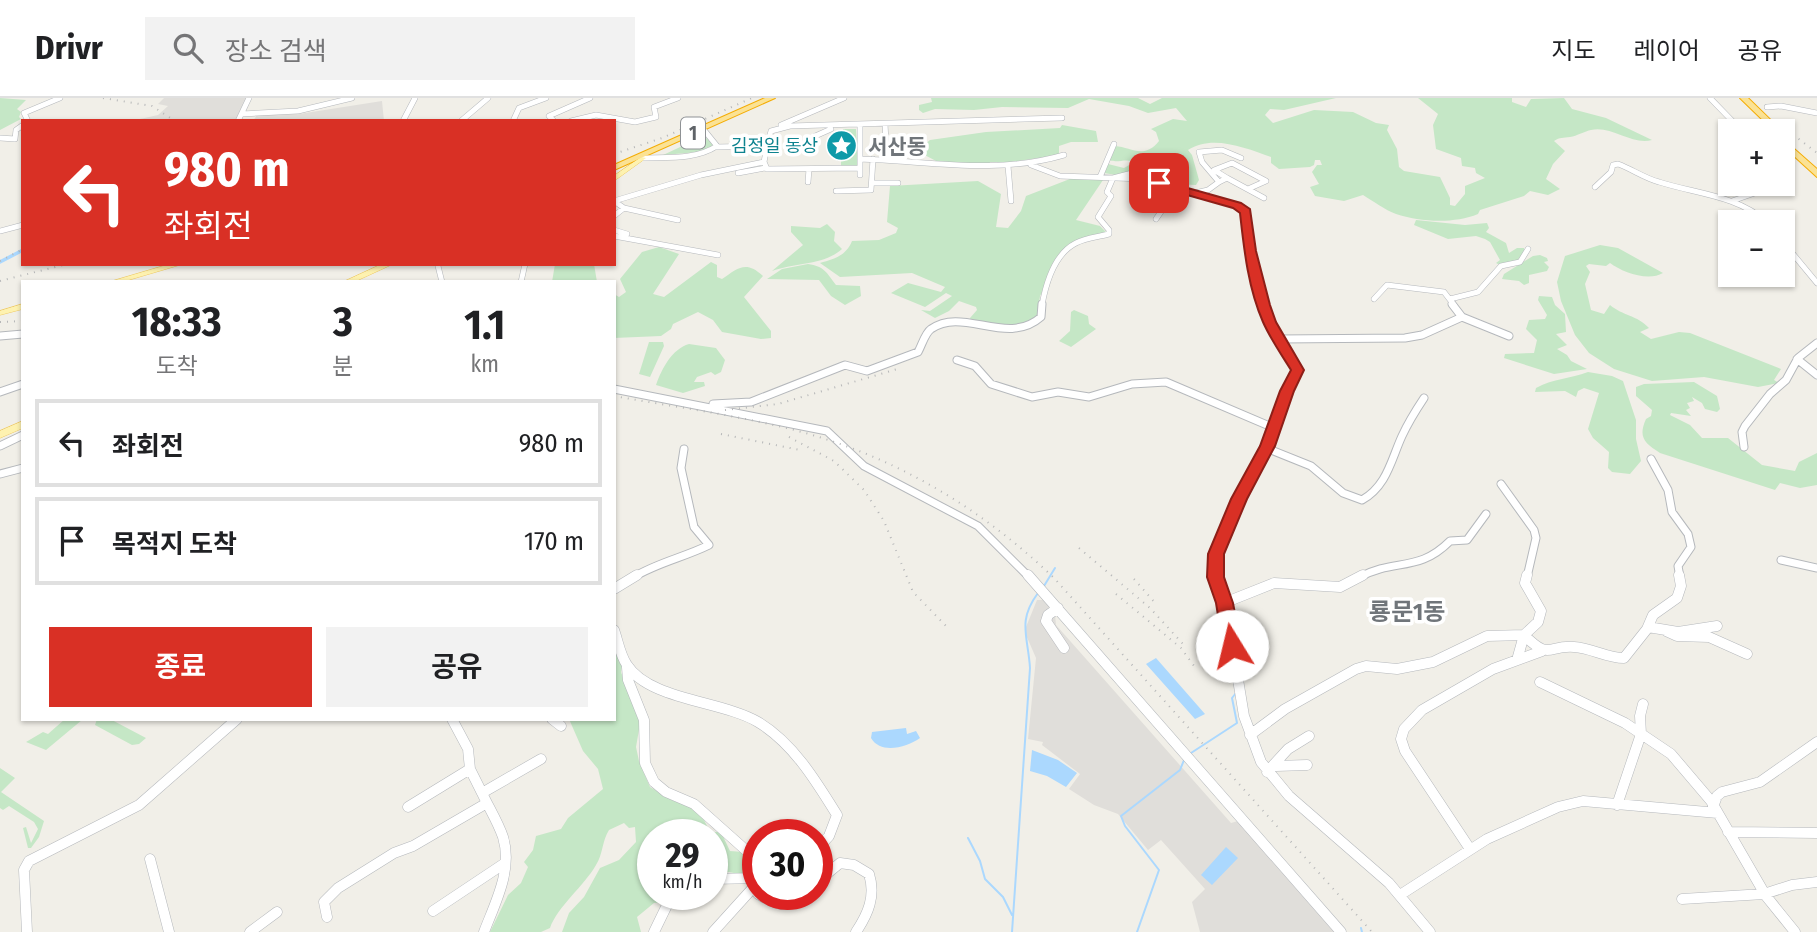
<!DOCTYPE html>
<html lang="ko">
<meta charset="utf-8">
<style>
:root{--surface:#fff;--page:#f2f2f2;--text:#202124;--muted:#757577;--line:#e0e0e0;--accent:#d93025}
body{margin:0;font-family:"Fira Sans Condensed","Noto Sans KR",sans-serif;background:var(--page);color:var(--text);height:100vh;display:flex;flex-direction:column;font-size:26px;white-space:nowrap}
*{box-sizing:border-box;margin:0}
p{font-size:23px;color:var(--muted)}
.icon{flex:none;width:38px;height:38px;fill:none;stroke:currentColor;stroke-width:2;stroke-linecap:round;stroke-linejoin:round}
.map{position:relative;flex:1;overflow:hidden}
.sheet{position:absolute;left:21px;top:182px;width:595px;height:441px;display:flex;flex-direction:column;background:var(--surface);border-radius:0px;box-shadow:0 2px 5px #0004}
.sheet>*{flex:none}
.hud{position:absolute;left:21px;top:21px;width:595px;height:147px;border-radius:0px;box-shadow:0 2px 5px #0004;background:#d93025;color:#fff;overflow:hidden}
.controls{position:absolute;left:1718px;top:21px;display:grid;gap:14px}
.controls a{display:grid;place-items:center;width:77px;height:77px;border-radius:0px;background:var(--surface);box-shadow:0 2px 5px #0004;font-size:35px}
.speed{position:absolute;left:637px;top:721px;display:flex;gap:14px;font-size:35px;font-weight:700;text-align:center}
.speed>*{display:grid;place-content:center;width:91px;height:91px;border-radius:50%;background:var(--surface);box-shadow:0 2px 5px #0004;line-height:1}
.speed small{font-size:18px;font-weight:400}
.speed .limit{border:10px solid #d22;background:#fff;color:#111}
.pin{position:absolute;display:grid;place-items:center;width:60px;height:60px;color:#fff;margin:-30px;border-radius:14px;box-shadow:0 4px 10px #0006}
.me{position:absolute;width:77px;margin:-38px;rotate:351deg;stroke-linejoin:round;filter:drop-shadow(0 0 5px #0008)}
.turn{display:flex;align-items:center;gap:24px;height:147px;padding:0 28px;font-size:32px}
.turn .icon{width:91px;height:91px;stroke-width:2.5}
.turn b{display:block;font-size:49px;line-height:60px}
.eta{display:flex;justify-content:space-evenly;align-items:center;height:119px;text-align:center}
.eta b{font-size:42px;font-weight:700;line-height:49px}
.action{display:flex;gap:14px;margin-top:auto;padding:14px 28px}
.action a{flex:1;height:80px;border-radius:0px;background:var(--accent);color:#fff;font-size:28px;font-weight:700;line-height:80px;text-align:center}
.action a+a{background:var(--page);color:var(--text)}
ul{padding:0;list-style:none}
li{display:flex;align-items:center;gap:21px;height:88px;margin:0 14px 10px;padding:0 14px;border:4px solid var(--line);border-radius:0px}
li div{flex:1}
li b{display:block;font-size:26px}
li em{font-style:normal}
header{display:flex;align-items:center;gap:42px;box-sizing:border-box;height:98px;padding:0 35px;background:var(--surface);border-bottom:2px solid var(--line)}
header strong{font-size:33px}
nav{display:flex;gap:38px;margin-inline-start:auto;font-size:24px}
.search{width:490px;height:63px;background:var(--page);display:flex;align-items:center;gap:18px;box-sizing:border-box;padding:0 24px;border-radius:0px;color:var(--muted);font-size:26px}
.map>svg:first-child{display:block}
.industrial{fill:#e0deda}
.green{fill:#c5e7c6}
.water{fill:#abd8fe}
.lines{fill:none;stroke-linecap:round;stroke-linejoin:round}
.stream{stroke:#abd8fe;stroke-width:2}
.canal{stroke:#abd8fe;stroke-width:3.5}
.minor-far2-casing{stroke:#b5b8bc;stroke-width:6}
.minor-far1-casing{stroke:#b5b8bc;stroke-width:9}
.minor-casing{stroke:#b5b8bc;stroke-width:11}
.major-casing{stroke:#efca62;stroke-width:1}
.highway-casing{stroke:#f4ac04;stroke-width:2}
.minor-far2{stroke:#fff;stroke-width:5}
.minor-far1{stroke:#fff;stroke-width:7}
.minor{stroke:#fff;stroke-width:10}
.major{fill:#fef2b0;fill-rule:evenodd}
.highway{fill:#fbe294;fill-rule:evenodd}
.rail{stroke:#b6b7b8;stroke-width:2;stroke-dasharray:1 6;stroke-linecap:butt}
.route{fill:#d93025;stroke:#8d1f18;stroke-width:2}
.labels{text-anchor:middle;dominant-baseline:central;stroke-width:7;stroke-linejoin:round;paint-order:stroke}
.far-culture-label{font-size:18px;fill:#0d838f;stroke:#fff;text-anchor:end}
.shield{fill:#fff;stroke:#8f9295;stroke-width:2}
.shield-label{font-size:19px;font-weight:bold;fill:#5f6368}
.far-quarter-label{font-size:21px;font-weight:bold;fill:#70757a;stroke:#fff}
.quarter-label{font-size:24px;font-weight:bold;fill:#70757a;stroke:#fff}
</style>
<header>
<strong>Drivr</strong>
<div class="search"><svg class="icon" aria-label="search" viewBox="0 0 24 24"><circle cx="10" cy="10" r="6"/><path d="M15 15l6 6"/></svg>장소 검색</div>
<nav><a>지도</a><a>레이어</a><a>공유</a></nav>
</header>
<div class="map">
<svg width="1817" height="834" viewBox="0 0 1817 834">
<rect width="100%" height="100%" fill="#f1efe8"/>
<path class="industrial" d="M164,0H247L237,23H131L158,17L168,8L158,6Z
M382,3L384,23H253L257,17L299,16Z
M1037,502H1043L1055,516L1056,527L1231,725L1238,723L1337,834H1200L1192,804L1205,791L1161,742L1148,752L1118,716L1094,707L1069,691L1080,676L1042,647L1043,644L1028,641L1036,560L1026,537V529Z"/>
<path class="green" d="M0,0L26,2L17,11L21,14L19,19L21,21L0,32Z
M931,0H1138L1150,6L1162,0H1336L1284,12L1270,11L1265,17L1273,25L1314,12L1353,14L1376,25L1389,27L1387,32L1397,51L1399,69L1404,73L1440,79L1450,100V107L1455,108L1465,96V88L1485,80L1476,75L1475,70L1462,68L1461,60L1436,51L1433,27L1438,16L1418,0H1512V4L1526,9L1531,1L1564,0L1572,11L1606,20L1652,42C1633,48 1611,27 1591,32C1585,33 1577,38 1570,39C1563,40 1560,39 1554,43L1565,53L1553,66L1546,81L1560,91L1548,97L1530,93L1524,98L1480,112L1478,116C1454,126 1420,124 1396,116C1385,112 1373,103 1363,97L1344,103L1315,98L1310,89L1319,86L1312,74L1317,67H1322L1320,62H1315L1314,67L1310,69L1279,71L1271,65V59C1246,50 1212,36 1188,52L1192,57L1199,82L1196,87L1174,86L1168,77L1185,70L1157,60L1141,61L1145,69L1116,77L1104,75L1108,66L1124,70L1131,66L1132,63C1123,61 1117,65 1109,62L1115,48C1131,49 1144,62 1159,43L1156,34L1151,31L1173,21L1187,23L1176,10L1148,15L1129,8L1089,1L1068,10L1002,9L974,12L935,11L923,15L919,12V7L932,4Z
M1062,27L1096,33L1098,44H1071L1059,48V57L998,66L997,64H990L989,67L938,64L917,53L930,42L986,34L1060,30Z
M843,31H856L858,68L841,69V51H846V44H842Z
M704,38L714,47L699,54L663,57Z
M1075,79L1103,82L1076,122L1100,128L1107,135L1066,151L1040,198L1037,221L1010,231L971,223L970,220L977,212L976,209L959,203L949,213L935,220L921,212L930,213L952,198L946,195L925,209L891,195L908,185L941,194L945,189L912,175L840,179L820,165C834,161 846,158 852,143L879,142L896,135L898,130L887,124L890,88L978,83L1001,96L996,129L1008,130L1021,113L1026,98Z
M1416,122L1465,127L1487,125L1489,130L1486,134L1506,145L1509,155L1517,150H1524V154L1517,163L1498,166L1496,165L1500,162L1490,144L1485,141L1476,138L1448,141L1414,127Z
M827,126L835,134L834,143L842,151C825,167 794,165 772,173L803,147L791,134V128L820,130Z
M1600,147L1618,150L1663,175C1648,184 1622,174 1610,165L1606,168L1589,166L1586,168L1590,174L1585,186L1591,212L1604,216L1610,207C1623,218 1637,217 1649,230L1640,234L1651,241L1679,234L1690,235L1781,271L1774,282L1779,285L1758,289L1704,279L1652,283L1614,271L1589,255L1575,237L1561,203L1557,184L1565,158Z
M659,149L679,156L653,196L664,199L711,164L717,167V179L722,181C738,170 746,162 763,178L744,199L771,233V240L761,241L722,234L713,222L698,214L673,226L671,231L661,238L614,240V196L619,199L626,194L620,181L642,154Z
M1540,157L1547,160L1548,163L1544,164L1549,169L1547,173L1529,177V185L1524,187L1519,183L1502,181L1504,176L1533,158Z
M555,166H594L597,184H552Z
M808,166C824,168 827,175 836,187L860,188L861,198L845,207L831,198L819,182L767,181L782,171Z
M1539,198L1552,199L1555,207L1565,216L1566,234L1556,236L1567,247L1557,251L1567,257L1571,263L1587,271L1554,276L1504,260L1505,256L1534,255L1537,242L1526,231L1529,222L1545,221L1547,217L1538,202Z
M1074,212L1088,218L1089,226L1096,231L1071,249L1059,243L1070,233L1071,214Z
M649,244H663L664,248L650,279L639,276Z
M689,246L716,250L725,262L721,274L715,277L711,274L697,279L694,284H704L705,288L683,295L656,287C662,270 672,251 689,246Z
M1588,274L1612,278L1623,283L1636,322V341L1641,363L1630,376L1612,374L1608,370L1609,354L1593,340L1588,331L1599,295L1584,290L1578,293L1576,299L1565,293L1535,294L1536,290C1554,280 1570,281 1588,274Z
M1694,284L1717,298L1720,311L1717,314L1705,311L1702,305L1692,299L1694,303L1687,305L1690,310L1686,312L1691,318L1671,315L1670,317L1690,327L1702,340H1728L1762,367L1795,373L1799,364L1817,355V387L1800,390L1780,385L1775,392L1660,355C1644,345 1638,339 1646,321L1651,318L1652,312L1636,298V289L1644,286Z
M614,542L622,567L621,574L640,626L636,649L639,663L650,689L674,703L693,709L701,716L710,734H721L730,753L743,754L749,765L744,768L743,777L729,774L712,777V737H653V796H667L663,804L654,805L637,819L641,834H562L569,815L584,799L600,770L619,762L636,744L635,729L629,730L624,725L609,732C602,743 603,756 596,767C584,788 557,809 550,830L541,834H490L508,797L521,785L528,769L524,764L533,752L536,738L561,731L568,720L603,691L598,671L583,653L569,621H614Z
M65,621L82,622L46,652L26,644L43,634L48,636Z
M97,621H110L146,640L139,646L132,647L95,627Z
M0,670L15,680L1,694L44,723L39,739L31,750H28L23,730L26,729L31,745L38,731L34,724L9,708L3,712L0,710Z"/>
<path class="water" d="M1156,560L1205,616L1195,621L1146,566Z
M906,630L907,636L916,633L920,640C907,649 881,657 871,640L872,634Z
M1032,652L1058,662L1077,675L1066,689L1047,678L1030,673Z
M1226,749L1238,760L1212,787L1201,777Z"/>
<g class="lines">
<path class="stream" d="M1044,488L1055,470
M1191,655L1237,625L1232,600L1236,595
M968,740L980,763L985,781L1003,799L1012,817
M1361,830L1362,834
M1012,834L1030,570C1028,538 1017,523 1038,495
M1137,834L1159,772L1125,728L1121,718L1180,672L1184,662"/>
<path class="canal" d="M0,164L23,152"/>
<defs>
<path id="minor-far2" d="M1710,0L1742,33
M1767,9L1781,8L1817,15
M242,16L298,13L352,0
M28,23L24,15L60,0
M238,23L249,0
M403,23L415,0
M461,23L488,0
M513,23L519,10L546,0
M554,23L549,18L590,0
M571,23L596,17L635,24L656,19L654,9L678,0
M885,26L887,61
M781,27L844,0
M860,27V77
M813,39L831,31
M0,40L15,41L16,32L23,27
M767,48L764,64L767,71L860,70
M716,49L767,48L771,33L790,28L1062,20
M643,60C668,59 695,62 717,48L704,32
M860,61C929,63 996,77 1064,57
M1031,67L1060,78L1144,81L1179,91
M1008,68L1011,103
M738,75L765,70
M1100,79L1114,46
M1227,80L1264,100
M808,84L809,71
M1219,84L1227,80L1214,72L1232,65L1266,83L1248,91
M872,85H898
M1595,89L1611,74L1613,67L1618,66C1632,71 1644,80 1659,84C1697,96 1736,97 1767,124
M1174,91L1232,106L1247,116L1254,171L1263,207
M836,93L871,92L873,61
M1195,95L1208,92L1219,84L1202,64L1199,54L1222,52L1241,60
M614,103L701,77L764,64
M614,103L624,110L678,122
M1732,103L1755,95L1762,86
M614,118L624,110
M1156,121L1173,96V90
M614,132L627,136
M0,133L23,127
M614,138L718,157
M1783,144L1817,185
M438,168L442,184
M521,184L525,166
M1374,201L1387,187L1444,194L1454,207
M1450,201L1478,194L1501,168L1520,164L1528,151
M1042,207C1046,185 1054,156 1076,145C1086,140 1098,139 1109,136V132L1098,119L1111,98L1107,94L1113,80L1144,72"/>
<path id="minor-far1" d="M1263,206L1273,230L1297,272L1274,330
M1462,219L1509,238
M0,238L23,236
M1279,241L1405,240L1422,237L1462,219L1452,206
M1797,261L1817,277
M957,262L975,268L991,286L1032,299L1058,294L1089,299L1132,286L1166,284L1274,330L1221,441L1217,479
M614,291L827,333L864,368L978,428L1029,479
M0,294L23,286
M713,306L751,304L845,267L867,273L918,254C922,247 925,235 931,231C963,208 1007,249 1041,219L1042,206
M0,348L23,337
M1744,349L1742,334L1745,328L1770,296L1786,282L1798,260L1817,245
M1266,350L1311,368L1343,395L1362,402C1387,388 1391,362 1402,338C1408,325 1416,312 1424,300
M1651,361L1668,392L1672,414L1688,436L1691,449L1678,468L1680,479
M0,376L23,370
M1501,386L1534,432L1536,440L1527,479
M1781,462L1817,470
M634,479C656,465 685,459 709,447L694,429L681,370L684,351
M1360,479C1395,460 1418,475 1450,443L1467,442L1486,416"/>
<path id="minor" d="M1028,477L1341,834
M1217,477L1228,521L1244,618L1261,664L1289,698L1389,785L1430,834
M614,491L637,477
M1224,505L1274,485L1340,489L1363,477
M1058,510L1048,517L1046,523L1064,550
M1648,529L1678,534L1717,528
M614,532C618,543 620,557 627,567C649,602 723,603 758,624C793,645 816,683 837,717L829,738L817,751
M1666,533L1677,538L1709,539L1747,556
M1524,537C1550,563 1547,547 1574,549C1592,550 1606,560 1624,560L1647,531L1653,517L1677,500L1681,488L1679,477
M1517,562L1524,537
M627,569L628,582L644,622L645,665L654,684L666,694L694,706L758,763
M1540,584L1625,625L1671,656L1711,703L1766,798L1795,834
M452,621L468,651L470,671L482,695
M552,621L561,628
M1250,637L1285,611L1356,571L1366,568L1397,571L1433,564L1487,538L1524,537L1538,524L1541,513L1525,485L1527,477
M1276,668L1307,667
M1267,674L1288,651L1309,638
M1617,707L1641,636L1640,618L1643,606
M408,709L470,671
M1713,709L1717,698L1722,694L1760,684L1817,644
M1728,734L1817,735
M1470,751L1405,653L1401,641L1404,631L1422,612L1493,571L1542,553
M150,761L169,834
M712,781L758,780
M817,784L840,765L854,767L869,776C876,798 868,816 856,834
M758,796C778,808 789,812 807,796
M1400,797L1487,741L1558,709L1583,703L1718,715
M1682,801L1764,796L1792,787L1817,784
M433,813L505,765
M327,819L324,804L338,790L394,755L413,748L487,705
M27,834L24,772L29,763L139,707L237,621
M250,834L277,814
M484,834C495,805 513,772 503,739C498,724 489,710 482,695L541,661
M654,834L670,801L676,796
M713,834L751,792"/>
<path id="major" d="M641,59L646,60L614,83V78Z
M170,166H183L122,184H109Z
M382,166H393L354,184H343Z
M23,206V211L0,217V213Z
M23,323V330L0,340V333Z"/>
<path id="highway" d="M765,0H775L614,72V67Z
M1740,0H1748L1782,33H1774Z
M1783,41L1817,71V79L1783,48Z"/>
</defs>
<use href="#minor-far2" class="minor-far2-casing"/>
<use href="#minor-far1" class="minor-far1-casing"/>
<use href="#minor" class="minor-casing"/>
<use href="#major" class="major-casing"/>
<use href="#highway" class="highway-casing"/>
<use href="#minor-far2" class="minor-far2"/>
<use href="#minor-far1" class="minor-far1"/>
<use href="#minor" class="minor"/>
<use href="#major" class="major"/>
<use href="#highway" class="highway"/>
<path class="rail" d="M103,0L152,8L175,23
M1782,28L1817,55
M614,56L662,40L752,0
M0,163L23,151
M0,183L67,166
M0,224L23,223
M614,298C675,309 737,317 798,333C896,359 981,410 1054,480L1372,834
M725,312L778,306L901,270
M721,336L800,352
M789,339L834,363L864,392L884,423L913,494L947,529
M1079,450L1150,510L1183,546
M1134,481L1157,507
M1116,496L1181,550L1197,572"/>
</g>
<path class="route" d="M1159,82L1241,105L1250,111L1256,153L1270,207L1276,224L1304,272L1294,293L1275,348L1247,401L1224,456V479L1233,505L1241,548L1238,554L1232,556L1225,554L1223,548L1216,505L1207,479L1208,456L1231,401L1260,348L1280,293L1291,272C1281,256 1270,240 1263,224C1248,190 1244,151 1240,115L1233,110L1155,88L1153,85Z"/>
<defs>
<symbol id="sight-disc" viewBox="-11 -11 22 22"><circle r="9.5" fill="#0f9aa8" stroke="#fff"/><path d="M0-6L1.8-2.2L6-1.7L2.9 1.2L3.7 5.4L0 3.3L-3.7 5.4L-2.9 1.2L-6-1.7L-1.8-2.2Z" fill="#fff"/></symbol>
</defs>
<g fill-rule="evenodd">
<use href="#sight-disc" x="824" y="30" width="35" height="35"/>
</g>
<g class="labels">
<g class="far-culture-label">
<text x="818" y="48">김정일 동상</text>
</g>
<rect class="shield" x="681" y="19.5" width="24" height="31" rx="5"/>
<g class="shield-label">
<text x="693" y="35">1</text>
</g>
<g class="far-quarter-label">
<text x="897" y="49">서산동</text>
</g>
<g class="quarter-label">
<text x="1407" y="514">룡문1동</text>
</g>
</g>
</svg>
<div class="controls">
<a>+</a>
<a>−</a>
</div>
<div class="speed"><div>29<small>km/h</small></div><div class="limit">30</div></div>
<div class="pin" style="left:1159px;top:85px;background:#d93025"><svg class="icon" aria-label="arrive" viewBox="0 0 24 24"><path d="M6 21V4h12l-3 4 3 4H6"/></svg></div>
<svg class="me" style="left:1232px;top:548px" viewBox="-20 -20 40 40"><circle r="19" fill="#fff"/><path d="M0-13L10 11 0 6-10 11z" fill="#d93025"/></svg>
<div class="hud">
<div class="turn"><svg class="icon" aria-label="left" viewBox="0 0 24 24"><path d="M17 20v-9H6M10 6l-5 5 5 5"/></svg><div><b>980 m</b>좌회전</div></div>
</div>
<section class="sheet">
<div class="eta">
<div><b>18:33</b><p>도착</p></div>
<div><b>3</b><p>분</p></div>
<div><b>1.1</b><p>km</p></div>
</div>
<ul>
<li><svg class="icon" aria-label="left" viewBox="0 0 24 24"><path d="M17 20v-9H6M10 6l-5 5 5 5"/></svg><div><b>좌회전</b></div><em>980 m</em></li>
<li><svg class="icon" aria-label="arrive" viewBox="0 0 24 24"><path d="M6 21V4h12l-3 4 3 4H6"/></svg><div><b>목적지 도착</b></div><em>170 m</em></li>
</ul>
<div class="action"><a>종료</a><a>공유</a></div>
</section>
</div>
